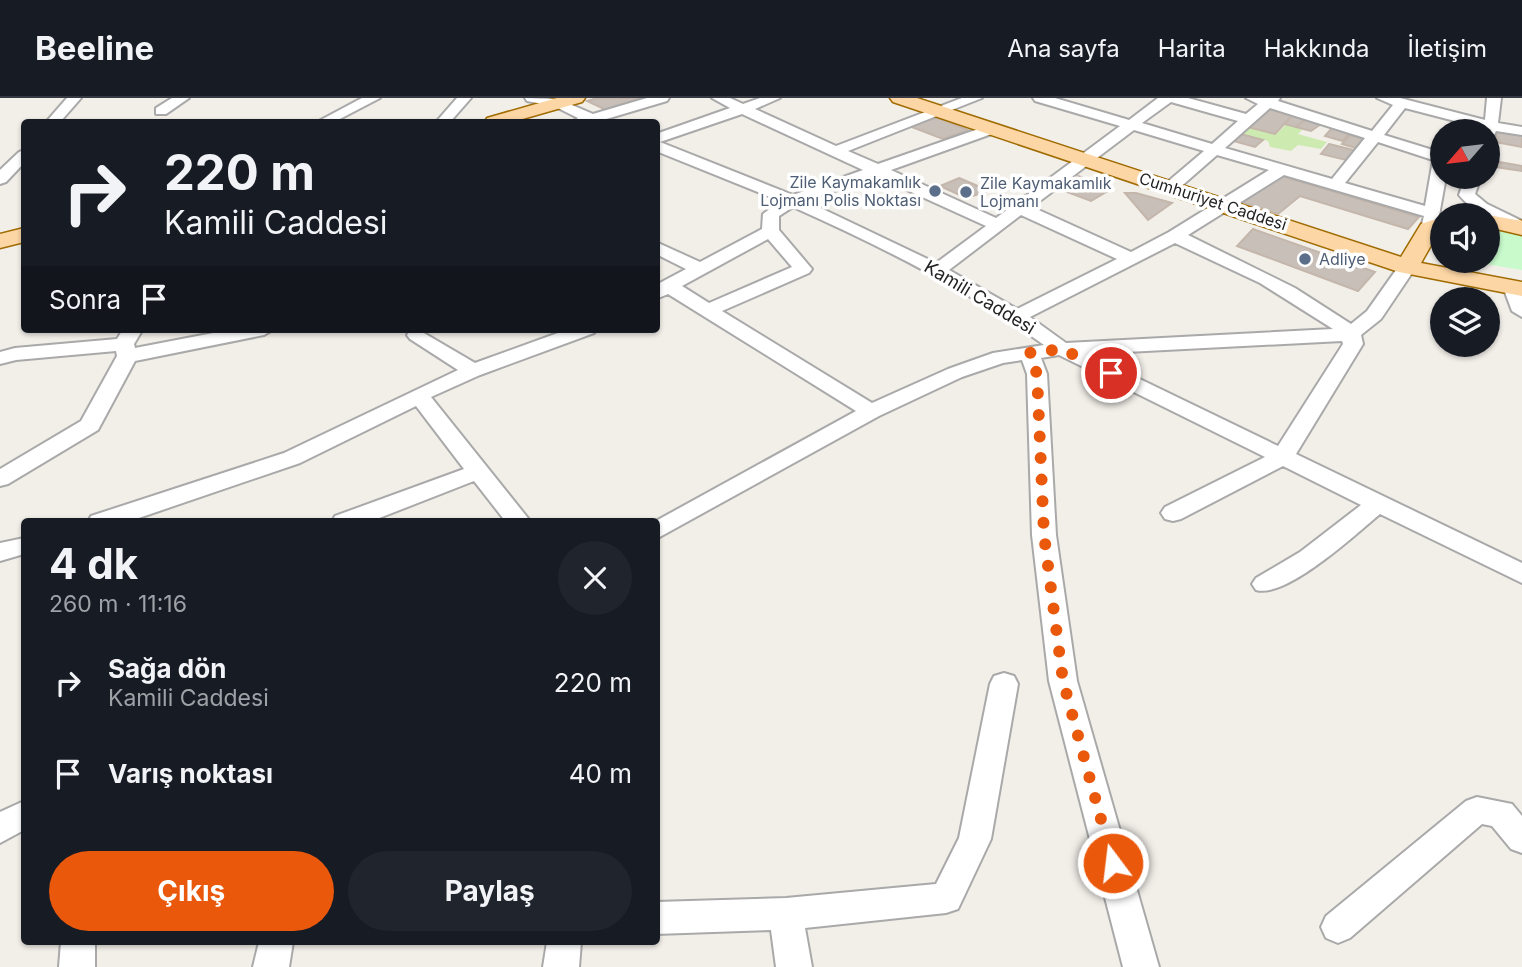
<!DOCTYPE html>
<html lang="tr">
<meta charset="utf-8">
<style>
:root{--surface:#171b24;--page:#20242c;--text:#f1f3f6;--muted:#9ea1a6;--line:#363941;--accent:#ea580c}
body{margin:0;font-family:Inter,sans-serif;background:var(--page);color:var(--text);height:100vh;display:flex;flex-direction:column;font-size:26px;white-space:nowrap}
*{box-sizing:border-box;margin:0}
p{font-size:23px;color:var(--muted)}
.icon{flex:none;width:38px;height:38px;fill:none;stroke:currentColor;stroke-width:2;stroke-linecap:round;stroke-linejoin:round}
.map{position:relative;flex:1;overflow:hidden}
.side{position:absolute;left:21px;top:420px;width:639px;height:427px;display:flex;flex-direction:column;background:var(--surface);border-radius:7px;box-shadow:0 2px 5px #0004}
.side>*{flex:none}
.guide{position:absolute;left:21px;top:21px;width:639px;height:214px;border-radius:7px;box-shadow:0 2px 5px #0004;background:#171b24;color:var(--text);overflow:hidden}
.needle{width:46px;rotate:242deg}
.fabs{position:absolute;left:1430px;top:21px;display:grid;gap:14px}
.fabs a{display:grid;place-items:center;width:70px;height:70px;border-radius:50%;background:var(--surface);box-shadow:0 2px 5px #0004;font-size:35px}
.pin{position:absolute;display:grid;place-items:center;width:60px;height:60px;color:#fff;margin:-30px;border:4px solid #fff;border-radius:50%;box-shadow:0 2px 7px #0007}
.me{position:absolute;width:77px;margin:-38px;rotate:345deg;stroke-linejoin:round;filter:drop-shadow(0 0 5px #0008)}
.turn{display:flex;align-items:center;gap:24px;height:147px;padding:0 28px;font-size:32px}
.turn .icon{width:91px;height:91px;stroke-width:2.5}
.turn b{display:block;font-size:49px;line-height:60px}
.then{display:flex;align-items:center;height:66px;padding:0 28px;background:#0003;gap:14px;font-size:26px}
.round{display:grid;place-items:center;flex:none;width:74px;height:74px;border-radius:37px;background:var(--page)}
.summary{display:flex;align-items:center;justify-content:space-between;height:119px;padding:0 28px}
h1{font-size:42px;font-weight:700;line-height:52px}
.action{display:flex;gap:14px;margin-top:auto;padding:14px 28px}
.action a{flex:1;height:80px;border-radius:42px;background:var(--accent);color:#fff;font-size:28px;font-weight:700;line-height:80px;text-align:center}
.action a+a{background:var(--page);color:var(--text)}
ul{padding:0;list-style:none}
li{display:flex;align-items:center;gap:21px;height:91px;padding:0 28px}
li div{flex:1}
li b{display:block;font-size:26px}
li em{font-style:normal}
header{display:flex;align-items:center;gap:42px;box-sizing:border-box;height:98px;padding:0 35px;background:var(--surface);border-bottom:2px solid var(--line)}
header strong{font-size:33px}
nav{display:flex;gap:38px;margin-inline-start:auto;font-size:24px}
.map>svg:first-child{display:block}
.grass{fill:#cdebb0}
.park{fill:#c8facc}
.building{fill:#c7bfb8;stroke:#c4b6ab;stroke-width:2}
.lines{fill:none;stroke-linecap:round;stroke-linejoin:round}
.minor-casing{stroke:#a9a9a9;stroke-width:4}
.major-casing{stroke:#a06b00;stroke-width:3}
.minor{fill:#fff;fill-rule:evenodd}
.major{fill:#fcd6a4;fill-rule:evenodd}
.route{stroke:#ea580c;stroke-width:12;stroke-dasharray:0 21.6}
.service-dot{fill:#5c6f8a;stroke:#fff;stroke-width:2.5}
.labels{text-anchor:middle;dominant-baseline:central;stroke-width:7;stroke-linejoin:round;paint-order:stroke}
.far-service-label{font-size:16px;fill:#4e5e75;stroke:#fff;text-anchor:start}
.far-street-label{font-size:16px;fill:#222;stroke:#fff}
.street-label{font-size:18px;fill:#222;stroke:#fff}
</style>
<header>
<strong>Beeline</strong>
<nav><a>Ana sayfa</a><a>Harita</a><a>Hakkında</a><a>İletişim</a></nav>
</header>
<div class="map">
<svg width="1522" height="869" viewBox="0 0 1522 869">
<rect width="100%" height="100%" fill="#f2efe9"/>
<path class="grass" d="M1286,27L1303,31L1298,36L1327,44L1321,51L1298,47L1291,53L1270,49L1268,43L1237,35L1244,28L1276,36Z"/>
<path class="park" d="M1488,127L1522,133V172L1467,163H1488Z"/>
<path class="building" d="M597,0H641L606,12L587,3Z
M1269,11L1292,18L1275,36L1248,29Z
M934,18L968,32L943,41L909,28Z
M1292,18L1306,21L1296,29L1284,26Z
M1306,21L1321,26L1311,33L1296,29Z
M1332,30L1349,35L1343,43L1325,38Z
M1497,33L1522,37V49L1495,44Z
M1237,35L1263,42L1255,49L1230,42Z
M1350,37L1363,41L1356,50L1342,46Z
M1329,46L1354,52L1346,62L1321,56Z
M1488,62L1522,68V73L1489,68Z
M1278,77L1419,119L1408,131L1300,98L1278,116L1243,105Z
M1078,78L1104,86L1108,93L1091,103L1059,91Z
M959,80L976,87L985,94L966,100L940,88Z
M1125,95H1136L1172,105L1148,122Z
M1253,131L1375,174L1358,193L1237,148Z"/>
<g class="lines">
<defs>
<path id="minor" d="M67,0H81L60,24H46Z
M172,0H189L166,16H156V10Z
M362,0H380L334,24H317Z
M457,0H471L450,24H436Z
M525,0L558,1L593,16L647,0H669L667,3L603,22V24H572L578,20L554,8L527,3Z
M712,0H730L743,6L760,0H780L755,11L836,48L962,0H982L848,53L878,66L987,28H997L999,31L997,34L891,72L996,120L1120,28L1035,3L1033,0H1055L1129,22L1158,0H1188L1246,16L1258,6L1246,0H1280L1278,3L1372,33L1393,7L1377,0H1400L1485,22L1487,0H1501L1498,25L1522,29V37L1496,33L1493,39L1488,40V33H1481L1482,30L1405,10L1384,37L1436,53L1442,50V79H1446L1436,134H1424L1421,130L1424,118L1284,77L1188,137L1295,190L1351,226L1367,213L1401,165H1413L1416,169L1381,221L1361,237L1363,246L1296,356L1522,465V485L1380,416C1356,436 1286,501 1256,492L1252,486L1256,480L1300,454L1361,407L1283,368L1181,421L1173,423L1165,421L1161,415L1165,409L1265,359L1059,257L1041,260L1047,276L1056,437L1077,583L1159,869H1123L1049,583L1032,437L1027,276L1022,262L1003,265L962,279L879,318L656,441V424H654L856,313L668,196L656,201V187L686,171L656,156V144L700,164L762,131L763,116L780,103L656,53V36L730,10ZM1171,4L1238,23L1212,46L1142,25ZM1270,10L1365,40L1332,81L1225,50ZM742,16L863,72L793,97L660,44ZM1134,32L1204,53L1165,86L1163,89L1165,92H1177L1217,57L1269,72L1169,134L1131,154L1032,109ZM1378,44L1433,62L1425,108L1345,85ZM876,78L986,128L936,165L806,103ZM793,109C880,148 967,191 1044,247L993,255L948,271L872,305L722,213L809,175L812,171L779,132V118ZM1021,117L1117,161L1017,211L949,172ZM768,141L792,169L709,205L682,188ZM1175,145L1260,185L1333,231L1066,245L1030,219ZM1342,243L1343,246L1278,348L1088,256Z
M24,52V65L6,84L0,86V72L19,54Z
M1465,79H1481L1475,96L1487,106L1522,123V134C1500,129 1473,114 1459,97Z
M1512,183L1519,185L1522,191V219L1512,213L1503,189Z
M123,231H143L134,246L135,250L234,231H274L264,237L135,263L98,332L8,386L0,388V371L81,323L117,258L116,253L16,262L0,266V254L15,250L117,241Z
M417,231L475,265L569,231H597L594,235L480,277L431,299L531,424H506L474,383L369,424H332L335,418L464,371L416,308L300,365L127,424H88L91,418L284,355L458,272L410,241L407,237L410,233Z
M24,440V456L0,463V445Z
M1004,575L1014,578L1018,586L991,741L958,811L946,815L805,830L812,869H776L771,832L656,836V804L786,800L936,786L959,740L990,586L994,578Z
M1477,699L1512,706L1522,718V755L1511,751L1492,728L1482,726L1350,840L1338,845L1326,840L1321,829L1326,818L1466,703Z
M24,703V732L0,745V714Z
M61,844H95V869H59Z
M259,844H293L289,869H253Z
M547,844H581L579,869H543Z"/>
<path id="major" d="M557,0H585L582,4L512,24H485L487,20Z
M890,0H917L1401,159L1421,126L1442,119V134L1438,135L1421,165L1522,184V198L1399,174L893,4Z
M1485,117H1488L1522,123V137L1488,129V117Z
M24,130V144L0,150V136Z"/>
</defs>
<use href="#minor" class="minor-casing"/>
<use href="#major" class="major-casing"/>
<use href="#minor" class="minor"/>
<use href="#major" class="major"/>
</g>
<g class="lines">
<path class="route" d="M1111,275L1062,251L1029,255L1037,276L1044,437L1063,583L1113,765"/>
</g>
<g class="service-dot">
<circle cx="935" cy="93" r="7"/>
<circle cx="966" cy="94" r="7"/>
<circle cx="1305" cy="161" r="7"/>
</g>
<g class="labels">
<g class="far-service-label">
<text x="921" y="84" text-anchor="end">Zile Kaymakamlık<tspan x="921" dy="18">Lojmanı Polis Noktası</tspan></text>
<text x="980" y="85">Zile Kaymakamlık<tspan x="980" dy="18">Lojmanı</tspan></text>
<text x="1319" y="161">Adliye</text>
</g>
<g class="far-street-label">
<text transform="translate(1213 103) rotate(18)">Cumhuriyet Caddesi</text>
</g>
<g class="street-label">
<text transform="translate(980 199) rotate(31)">Kamili Caddesi</text>
</g>
</g>
</svg>
<div class="fabs">
<a><svg class="needle" viewBox="-14 -14 28 28"><path d="M0-13l5 13h-10z" fill="#e53935"/><path d="M0 13l5-13h-10z" fill="#9ea1a6"/></svg></a>
<a><svg class="icon" aria-label="sound" viewBox="0 0 24 24"><path d="M4 9h4l5-4v14l-5-4H4zM17 9q2 3 0 6"/></svg></a>
<a><svg class="icon" aria-label="layers" viewBox="0 0 24 24"><path d="M12 4l9 5-9 5-9-5zM3 14l9 5 9-5"/></svg></a>
</div>
<div class="pin" style="left:1111px;top:275px;background:#d93025"><svg class="icon" aria-label="arrive" viewBox="0 0 24 24"><path d="M6 21V4h12l-3 4 3 4H6"/></svg></div>
<svg class="me" style="left:1113px;top:765px" viewBox="-20 -20 40 40"><circle r="17" fill="#ea580c" stroke="#fff" stroke-width="3"/><path d="M0-11L8 9 0 5-8 9z" fill="#fff"/></svg>
<div class="guide">
<div class="turn"><svg class="icon" aria-label="right" viewBox="0 0 24 24"><path d="M7 20v-9h11M14 6l5 5-5 5"/></svg><div><b>220 m</b>Kamili Caddesi</div></div>
<div class="then">Sonra<svg class="icon" aria-label="arrive" viewBox="0 0 24 24"><path d="M6 21V4h12l-3 4 3 4H6"/></svg></div>
</div>
<section class="side">
<div class="summary"><div><h1>4 dk</h1><p>260 m · 11:16</p></div><a class="round"><svg class="icon" aria-label="close" viewBox="0 0 24 24"><path d="M6 6l12 12M18 6L6 18"/></svg></a></div>
<ul>
<li><svg class="icon" aria-label="right" viewBox="0 0 24 24"><path d="M7 20v-9h11M14 6l5 5-5 5"/></svg><div><b>Sağa dön</b><p>Kamili Caddesi</p></div><em>220 m</em></li>
<li><svg class="icon" aria-label="arrive" viewBox="0 0 24 24"><path d="M6 21V4h12l-3 4 3 4H6"/></svg><div><b>Varış noktası</b></div><em>40 m</em></li>
</ul>
<div class="action"><a>Çıkış</a><a>Paylaş</a></div>
</section>
</div>
